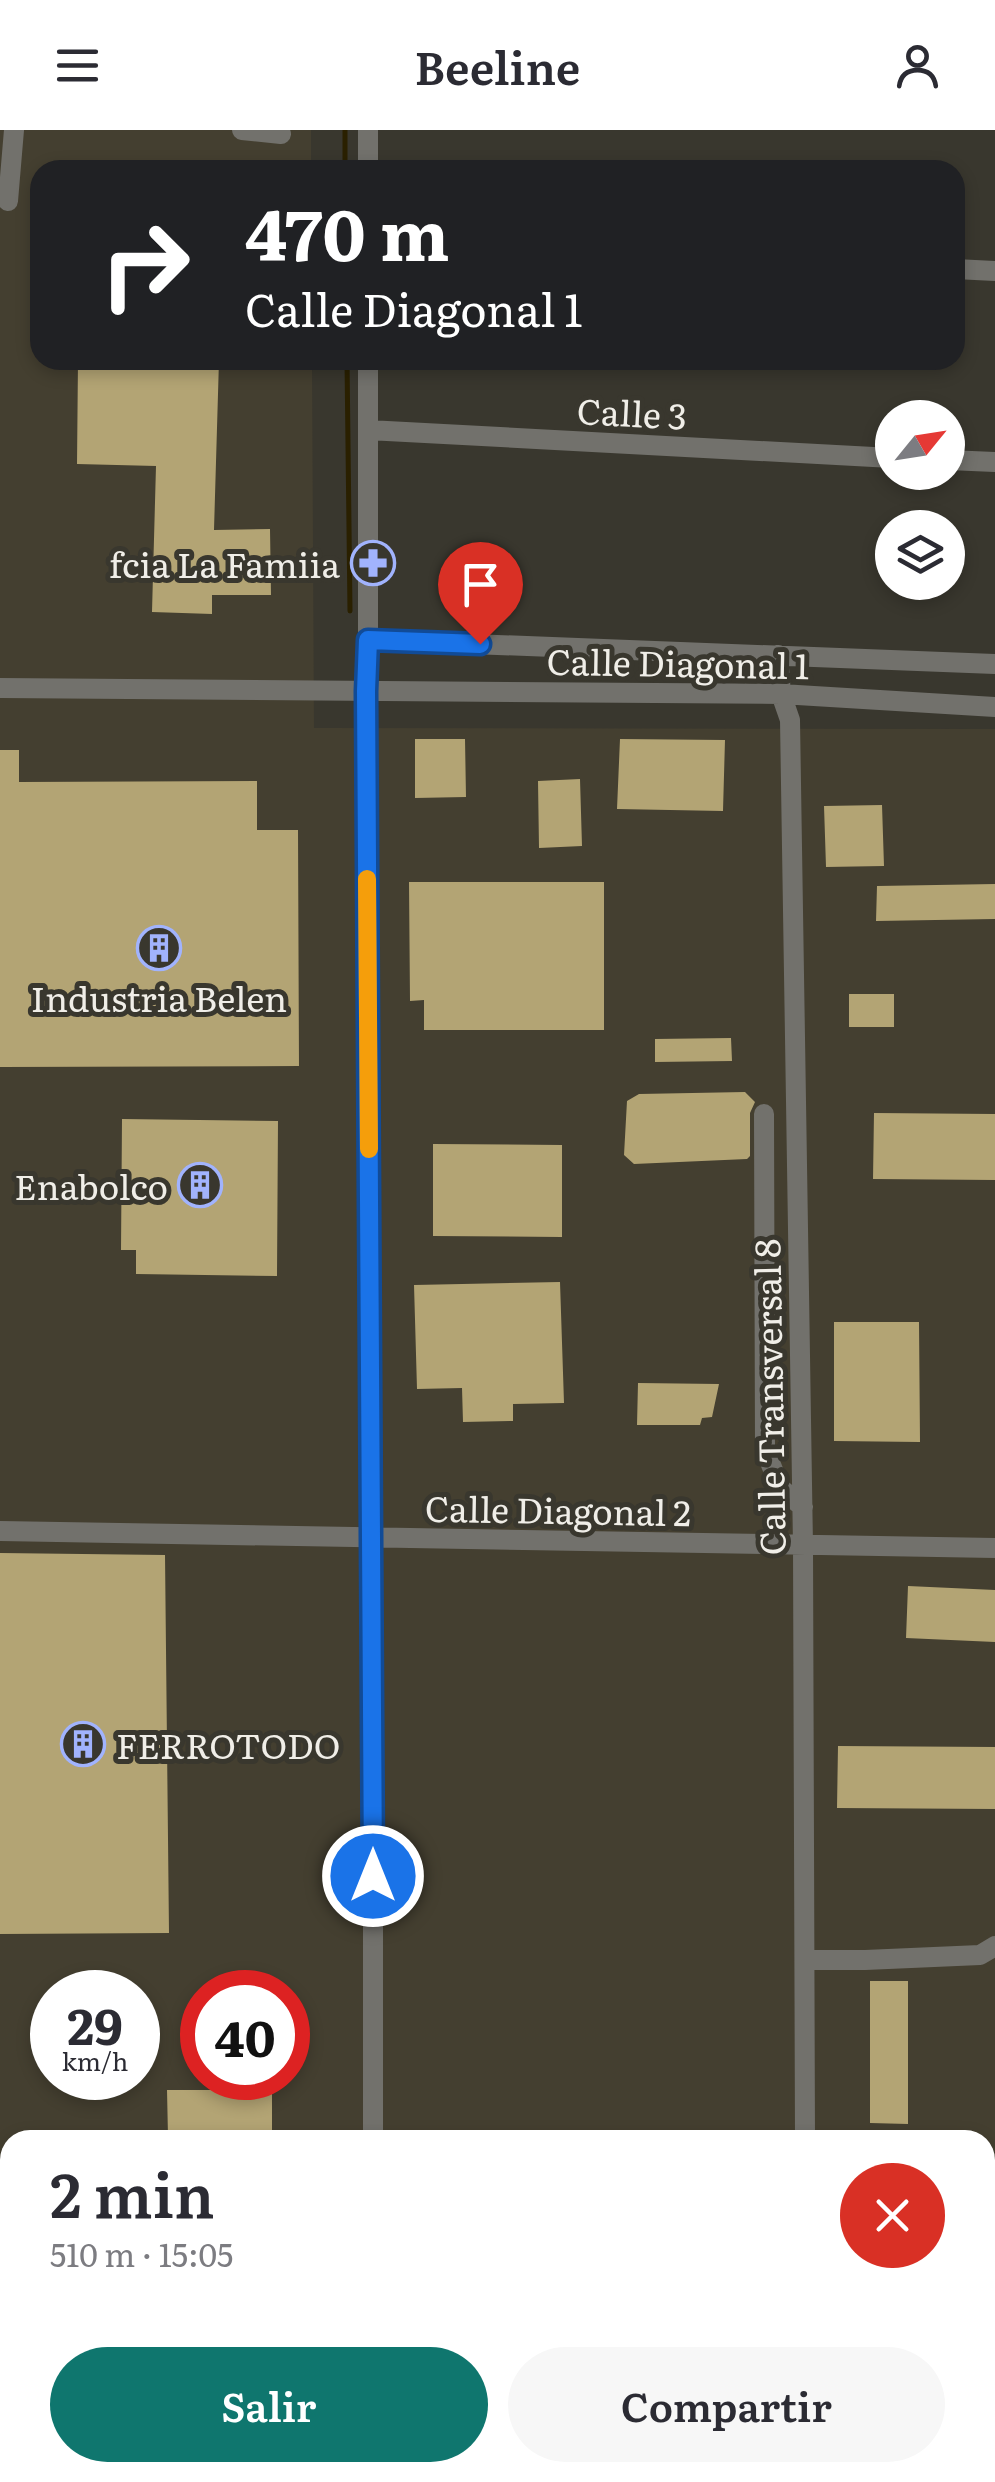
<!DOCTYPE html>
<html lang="es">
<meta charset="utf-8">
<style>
:root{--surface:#fff;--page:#f7f7f7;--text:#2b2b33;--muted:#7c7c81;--accent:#0f766e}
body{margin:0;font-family:Literata,serif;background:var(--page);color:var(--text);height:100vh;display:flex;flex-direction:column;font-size:38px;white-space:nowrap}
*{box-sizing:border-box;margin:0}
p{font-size:32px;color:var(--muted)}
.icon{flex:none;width:55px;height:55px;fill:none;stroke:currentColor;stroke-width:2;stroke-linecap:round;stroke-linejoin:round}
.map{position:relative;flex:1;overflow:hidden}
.drawer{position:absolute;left:0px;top:2000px;width:995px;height:352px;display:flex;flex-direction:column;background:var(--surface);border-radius:30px 30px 0 0;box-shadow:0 5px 15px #0003}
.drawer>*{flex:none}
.guide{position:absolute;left:30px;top:30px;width:935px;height:210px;border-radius:30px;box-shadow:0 5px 15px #0003;background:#202124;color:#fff;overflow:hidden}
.needle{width:65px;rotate:60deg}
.controls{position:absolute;left:875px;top:270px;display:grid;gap:20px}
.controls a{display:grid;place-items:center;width:90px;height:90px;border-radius:50%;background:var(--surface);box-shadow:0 5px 15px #0003;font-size:50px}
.speed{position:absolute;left:30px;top:1840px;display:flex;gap:20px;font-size:50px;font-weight:700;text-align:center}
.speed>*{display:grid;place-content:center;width:130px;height:130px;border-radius:50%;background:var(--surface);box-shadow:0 5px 15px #0003;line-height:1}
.speed small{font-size:25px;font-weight:400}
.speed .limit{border:15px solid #d22;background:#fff;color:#111}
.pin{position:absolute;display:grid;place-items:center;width:85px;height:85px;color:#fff;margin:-102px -42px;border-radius:50% 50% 50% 0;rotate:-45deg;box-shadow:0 0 10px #0007}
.pin .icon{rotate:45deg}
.me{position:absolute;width:110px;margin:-55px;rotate:0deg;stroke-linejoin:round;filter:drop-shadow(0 0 8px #0008)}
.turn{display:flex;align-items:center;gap:35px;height:210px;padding:0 50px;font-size:45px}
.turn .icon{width:130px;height:130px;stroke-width:2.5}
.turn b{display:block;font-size:70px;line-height:85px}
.round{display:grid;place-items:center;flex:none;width:105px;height:105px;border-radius:52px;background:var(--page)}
.head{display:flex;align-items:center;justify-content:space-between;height:170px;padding:0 50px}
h1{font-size:60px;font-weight:600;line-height:75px}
.primary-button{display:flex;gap:20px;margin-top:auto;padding:20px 50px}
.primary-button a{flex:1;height:115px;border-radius:60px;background:var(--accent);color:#fff;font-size:40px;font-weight:600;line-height:115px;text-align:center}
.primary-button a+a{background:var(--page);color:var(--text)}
header{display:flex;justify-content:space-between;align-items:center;height:130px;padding:0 50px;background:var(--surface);font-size:45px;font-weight:600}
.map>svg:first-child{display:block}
.built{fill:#443f30;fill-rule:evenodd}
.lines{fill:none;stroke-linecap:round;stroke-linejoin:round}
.stream{stroke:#2a2000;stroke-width:5}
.building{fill:#b3a474}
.minor{stroke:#72716c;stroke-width:20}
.route-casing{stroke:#114b97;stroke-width:25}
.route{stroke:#1a73e8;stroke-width:18}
.slow{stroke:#f59e0b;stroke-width:18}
.labels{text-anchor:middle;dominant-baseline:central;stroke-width:10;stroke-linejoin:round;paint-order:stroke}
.street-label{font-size:35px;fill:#f0eee8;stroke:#39372e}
.poi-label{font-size:35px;fill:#f0eee8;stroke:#39372e;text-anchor:end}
</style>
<header><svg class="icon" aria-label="menu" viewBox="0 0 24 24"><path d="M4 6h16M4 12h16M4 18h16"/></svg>Beeline<svg class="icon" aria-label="person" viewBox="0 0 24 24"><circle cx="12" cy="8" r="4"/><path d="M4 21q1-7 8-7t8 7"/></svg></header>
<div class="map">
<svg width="995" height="2352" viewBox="0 0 995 2352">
<rect width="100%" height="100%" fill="#39372e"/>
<path class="built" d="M0,0H311V40H40V230H312L314,598L995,599V2352H0ZM52,1862H138V1948H52ZM202,1862H288V1948H202ZM10,2010H985V2342H10Z"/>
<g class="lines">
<path class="stream" d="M345,0V40
M347,230L350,481"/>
</g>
<path class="building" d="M78,230H219L214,400L270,399L271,465H212V484L152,482L156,336L77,334Z
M415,609H465L466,667L415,668Z
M620,609L725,610L723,681L617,679Z
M0,620H19V652L257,651V700H298L299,936L0,937Z
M580,649L582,716L539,718L538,651Z
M882,675L884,736L826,737L824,676Z
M409,752H604V900H424V870L410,871Z
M995,754V789L876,791L877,756Z
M849,864H894V897H849Z
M731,908L732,931L655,932V909Z
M745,962L755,972L750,983V1026L747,1029L634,1034L624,1025L627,971L639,964Z
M874,983L995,984V1050L873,1049Z
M122,989L278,991L277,1146L136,1144V1120H121Z
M433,1014L562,1015V1107L433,1106Z
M560,1152L564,1273L513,1274V1291L463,1292L462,1258L417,1259L414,1155Z
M834,1192H919L920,1312L834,1311Z
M638,1253L719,1254L712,1287L702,1288L700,1295H637Z
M0,1423L165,1425L169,1803L0,1804Z
M908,1456L995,1460V1512L906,1508Z
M838,1616L995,1617V1679L837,1678Z
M870,1851H908V1994L870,1993Z
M167,1960H272V2007H168Z"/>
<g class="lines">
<path class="minor" d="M242,0L281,4
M368,0V40
M8,71L14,0
M955,139L995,141
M368,230V510L366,561L373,1408V2010
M368,300L892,328
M948,330L995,332
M368,510L995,534
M778,525L781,564L790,590L803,1416L805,2010
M0,558L781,564L995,577
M764,984L765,1319L780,1358L803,1377
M0,1401L995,1418
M805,1830H865L980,1825L995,1816
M985,2112H995
M0,2210H10
M0,2235H10
M379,2342V2352
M805,2342V2352
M352,2352V2342"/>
</g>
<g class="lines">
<defs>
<path id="route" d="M373,1746L366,561L368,510L480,514"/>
</defs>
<use href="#route" class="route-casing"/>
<use href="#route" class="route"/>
<path class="slow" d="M367,749L369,1019"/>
</g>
<defs>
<symbol id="pharmacy-ring" viewBox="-11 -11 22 22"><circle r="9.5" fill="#39372e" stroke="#a1b3fd" stroke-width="1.5"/><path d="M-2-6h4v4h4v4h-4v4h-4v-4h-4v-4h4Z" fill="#a1b3fd"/></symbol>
<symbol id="building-ring" viewBox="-11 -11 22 22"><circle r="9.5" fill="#39372e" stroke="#a1b3fd" stroke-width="1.5"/><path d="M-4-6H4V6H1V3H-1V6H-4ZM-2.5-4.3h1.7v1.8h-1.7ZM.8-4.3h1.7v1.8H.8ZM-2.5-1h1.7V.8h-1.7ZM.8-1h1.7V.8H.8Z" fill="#a1b3fd"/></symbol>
</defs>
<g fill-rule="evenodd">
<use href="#pharmacy-ring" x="348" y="408" width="50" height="50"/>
<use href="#building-ring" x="134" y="793" width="50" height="50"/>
<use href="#building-ring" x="175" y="1030" width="50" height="50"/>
<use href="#building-ring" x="58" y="1589" width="50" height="50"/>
</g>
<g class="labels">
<g class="street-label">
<text transform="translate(632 282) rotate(3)">Calle 3</text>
<text transform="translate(678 532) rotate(1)">Calle Diagonal 1</text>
<text transform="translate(768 1267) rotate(-91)">Calle Transversal 8</text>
<text transform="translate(558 1379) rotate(1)">Calle Diagonal 2</text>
</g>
<g class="poi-label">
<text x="340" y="433">fcia La Famiia</text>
<text x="159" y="867" text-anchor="middle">Industria Belen</text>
<text x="168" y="1055">Enabolco</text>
<text x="116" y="1614" text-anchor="start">FERROTODO</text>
</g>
</g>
</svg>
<div class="controls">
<a><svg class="needle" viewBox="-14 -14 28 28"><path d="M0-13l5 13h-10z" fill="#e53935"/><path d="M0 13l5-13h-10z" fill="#7c7c81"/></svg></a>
<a><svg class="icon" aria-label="layers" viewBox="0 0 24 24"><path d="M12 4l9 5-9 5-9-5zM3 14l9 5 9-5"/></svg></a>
</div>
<div class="speed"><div>29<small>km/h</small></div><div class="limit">40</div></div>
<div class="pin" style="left:480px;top:514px;background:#d93025"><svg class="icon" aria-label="arrive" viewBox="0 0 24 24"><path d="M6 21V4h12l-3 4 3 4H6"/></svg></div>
<svg class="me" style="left:373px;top:1746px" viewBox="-20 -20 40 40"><circle r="17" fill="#1a73e8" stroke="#fff" stroke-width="3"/><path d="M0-11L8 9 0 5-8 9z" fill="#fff"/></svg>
<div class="guide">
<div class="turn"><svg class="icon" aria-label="right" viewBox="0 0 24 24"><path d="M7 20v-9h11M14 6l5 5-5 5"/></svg><div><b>470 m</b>Calle Diagonal 1</div></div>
</div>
<section class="drawer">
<div class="head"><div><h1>2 min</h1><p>510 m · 15:05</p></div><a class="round" style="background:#d93025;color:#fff"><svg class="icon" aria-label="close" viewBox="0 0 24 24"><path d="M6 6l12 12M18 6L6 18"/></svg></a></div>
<div class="primary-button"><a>Salir</a><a>Compartir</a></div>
</section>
</div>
